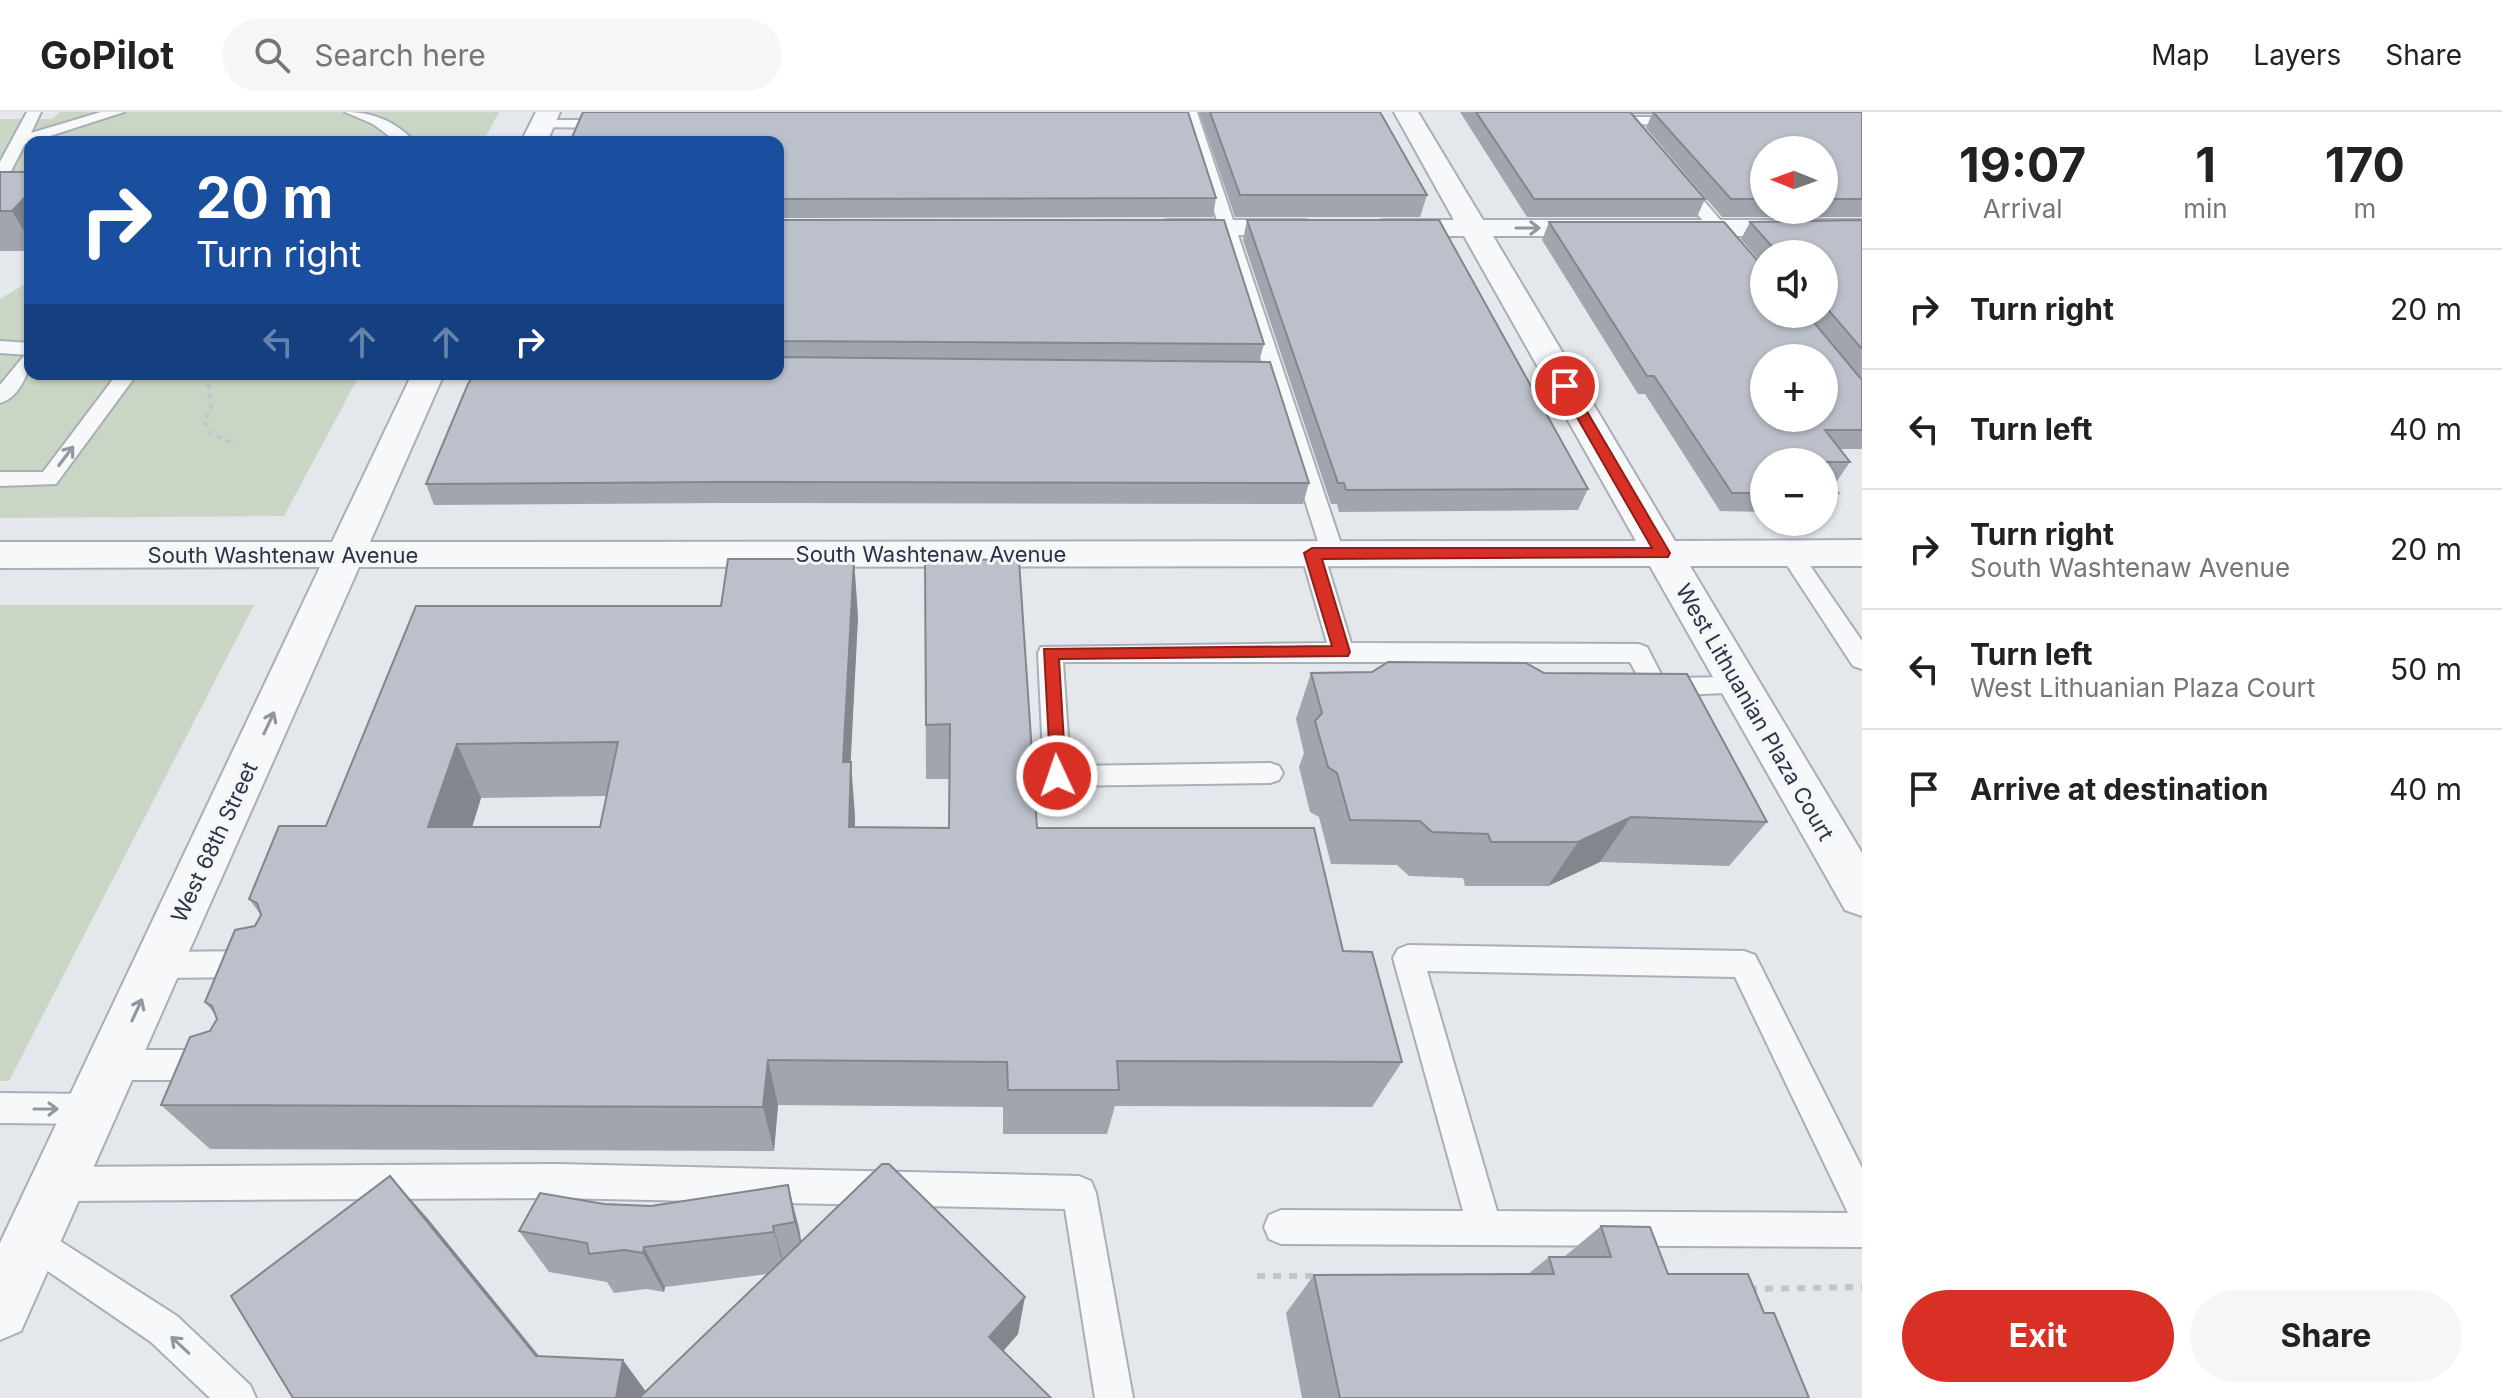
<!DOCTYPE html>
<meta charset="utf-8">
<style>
:root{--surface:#fff;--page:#f6f6f6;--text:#222;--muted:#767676;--line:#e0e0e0;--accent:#d93025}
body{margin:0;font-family:Inter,sans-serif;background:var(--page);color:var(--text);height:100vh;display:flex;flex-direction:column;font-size:30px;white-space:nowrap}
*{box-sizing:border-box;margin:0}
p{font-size:26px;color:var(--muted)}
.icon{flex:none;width:44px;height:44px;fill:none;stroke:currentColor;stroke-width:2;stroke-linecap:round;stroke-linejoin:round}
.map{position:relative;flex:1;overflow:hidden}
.panel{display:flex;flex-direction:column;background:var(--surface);width:640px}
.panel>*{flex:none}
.top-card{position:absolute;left:24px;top:24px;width:760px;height:244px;border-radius:16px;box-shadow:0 2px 6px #0004;background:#1a4fa0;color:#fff;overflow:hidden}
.needle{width:52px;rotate:271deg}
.controls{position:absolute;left:1750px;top:24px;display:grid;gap:16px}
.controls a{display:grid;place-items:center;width:88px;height:88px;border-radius:50%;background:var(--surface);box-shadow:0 2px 6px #0004;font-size:40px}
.pin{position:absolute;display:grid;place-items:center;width:68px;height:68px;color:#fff;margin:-34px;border:4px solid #fff;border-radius:50%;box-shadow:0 2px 8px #0007}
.me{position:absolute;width:88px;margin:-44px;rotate:357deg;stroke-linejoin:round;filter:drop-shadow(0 0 6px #0008)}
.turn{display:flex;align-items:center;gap:28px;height:168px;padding:0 40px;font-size:36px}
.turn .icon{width:104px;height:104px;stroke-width:2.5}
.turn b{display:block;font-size:56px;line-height:68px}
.lanes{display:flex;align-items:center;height:76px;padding:0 40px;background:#0003;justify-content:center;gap:40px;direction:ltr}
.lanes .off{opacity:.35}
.eta{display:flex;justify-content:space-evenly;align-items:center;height:136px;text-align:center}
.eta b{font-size:48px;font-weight:700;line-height:56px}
.cta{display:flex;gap:16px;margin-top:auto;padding:16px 40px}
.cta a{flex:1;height:92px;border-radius:48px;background:var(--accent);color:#fff;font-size:32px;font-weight:700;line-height:92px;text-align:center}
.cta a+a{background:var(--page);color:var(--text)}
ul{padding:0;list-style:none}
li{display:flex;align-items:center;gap:24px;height:120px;padding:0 40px;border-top:2px solid var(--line)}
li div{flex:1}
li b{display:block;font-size:30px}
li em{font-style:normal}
header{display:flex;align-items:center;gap:48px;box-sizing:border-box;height:112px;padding:0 40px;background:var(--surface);border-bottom:2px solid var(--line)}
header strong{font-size:38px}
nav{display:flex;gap:44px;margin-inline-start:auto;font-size:28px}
.search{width:560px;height:72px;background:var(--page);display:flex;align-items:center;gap:20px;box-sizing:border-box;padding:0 28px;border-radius:44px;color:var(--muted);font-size:30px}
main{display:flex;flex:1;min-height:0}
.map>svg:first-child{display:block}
.green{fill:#c9d6c5}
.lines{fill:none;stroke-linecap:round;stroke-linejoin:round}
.lane-casing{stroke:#a9aeb7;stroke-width:4}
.street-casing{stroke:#a9aeb7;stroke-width:4}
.path-far1{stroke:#c2c5cb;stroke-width:4;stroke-dasharray:5 5;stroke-linecap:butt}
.path{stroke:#c2c5cb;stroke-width:6;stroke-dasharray:8 8;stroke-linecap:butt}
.lane{fill:#f7f8fa;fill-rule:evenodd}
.street{fill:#f7f8fa;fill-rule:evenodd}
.wall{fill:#a1a5ae;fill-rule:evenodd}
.shaded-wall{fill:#83868d}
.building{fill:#bbc0ca;stroke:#83868d;stroke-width:2;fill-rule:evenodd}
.oneway{stroke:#9196a0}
.route{fill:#d93025;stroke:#8d1f18;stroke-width:2}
.labels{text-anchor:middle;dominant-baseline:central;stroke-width:6;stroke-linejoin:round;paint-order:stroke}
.street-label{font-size:22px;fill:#2b3445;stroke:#f4f6f9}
</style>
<header>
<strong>GoPilot</strong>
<div class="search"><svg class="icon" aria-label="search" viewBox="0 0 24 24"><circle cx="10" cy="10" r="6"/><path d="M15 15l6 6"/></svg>Search here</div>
<nav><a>Map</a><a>Layers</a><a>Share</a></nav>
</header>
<main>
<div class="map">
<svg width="1862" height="1286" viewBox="0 0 1862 1286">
<rect width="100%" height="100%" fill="#e4e7ec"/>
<path class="green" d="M60,0H499L483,30H30V85L0,80V7H52Z
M30,169V262H360L284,404L0,406V187Z
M0,493H254L9,969H0Z"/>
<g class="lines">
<defs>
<path id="lane" d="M27,0H41L31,21L101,0H124L25,32L8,65L0,70V50Z
M345,0C373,0 395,9 415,30H397L373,12Z
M1183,0H1197L1344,441L1333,448L1325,445L1351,531L1638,532L1647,535L1663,566L1740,565L1749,568L1752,574L1749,580L1656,584L1647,581L1630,550H1063L1070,654L1270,651L1279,654L1283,661L1279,668L1270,671L1057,674L1048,671L1044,664L1038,541L1041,535L1327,531L1301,441L1312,434L1320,436Z
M1627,5H1684L1691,9L1684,13L1622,12V6Z
M542,8H611L618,12L611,16L537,15V9Z
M1673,67H1685L1764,159V175L1758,174L1673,73Z
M0,229L30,231V243L0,241Z
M30,243C30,261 19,286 0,291V273L23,245Z
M117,262H137L56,372L0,374V360H43Z
M1790,434L1798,436L1862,529V557L1853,554L1779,441Z
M1408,833L1744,839L1755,843L1862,1056V1135L1281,1132L1269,1127L1264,1115L1269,1103L1281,1098L1463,1099L1393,846L1398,837ZM1427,859L1735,865L1848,1101L1497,1099Z
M255,839L266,843L270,852L266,861L255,865L158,866L147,862L143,853L147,844L158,840Z
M112,938H211L222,943L227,953L222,963L211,968H112L101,963L96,953L101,943Z
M0,981L93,982L104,986L109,997L104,1008L93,1012L0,1011Z
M557,1052L1079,1064L1091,1069L1096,1081L1133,1286H1095L1065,1097L557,1086L58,1089L46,1084L41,1072L46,1060L58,1055Z
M32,1111L177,1204L250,1273L256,1286H210L151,1230L20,1140L15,1128L20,1116Z"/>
<path id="street" d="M536,0H560L547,30H521Z
M1394,0H1418L1483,108H1862V124H1493L1675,429L1862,428V454H1690L1862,741V804L1845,798L1650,454L359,455L21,1219L0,1228V1131L320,455L0,456V430H332L412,262H444L370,430L1636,429L1464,124H1384L1374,122L1370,116L1374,110L1384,108H1454Z
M1168,108H1304L1314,110L1318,116L1314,122L1304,124L1158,122L1154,116L1158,110Z"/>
</defs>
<use href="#lane" class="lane-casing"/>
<use href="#street" class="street-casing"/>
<path class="path-far1" d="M207,262L211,296L204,310L211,322L236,332"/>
<path class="path" d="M1257,1164H1320
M1749,1177L1862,1175"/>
<use href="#lane" class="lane"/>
<use href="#street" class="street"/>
</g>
<path class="wall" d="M1199,0H1380L1427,83L1420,105H1235Z
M1460,0H1630L1705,87L1697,105H1527Z
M1631,0H1862V105H1722L1646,16L1652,2H1633ZM1764,38H1824V98H1764Z
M778,30L1216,86L1213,105L778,106Z
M0,60H30V139H0Z
M778,108L1264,232L1259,250L1309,371L1303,392L722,391L434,393L426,372L778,262Z
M1247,108L1588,377L1578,398L1339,400L1337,392H1331L1243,128Z
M1862,108V337H1840L1850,350L1837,369H1829L1838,381L1825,400L1824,350H1764V400L1720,399L1645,282H1638L1542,128L1549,110L1764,202H1824V142H1764V154L1741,127L1750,110Z
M925,447L1037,716L1343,839L1402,950L1372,995L1115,994L1107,1022H1003V995L778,993L774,1039L210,1037L161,993L217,907L214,901L205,890L261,803L249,787L326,714L416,494L858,504L850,650L855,715L948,716L949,667H926ZM606,684L600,715H472L481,686Z
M1311,561L1767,710L1729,754L1600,750L1548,774H1465L1463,766L1409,764L1397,753L1331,752L1319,705L1310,700L1299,655L1304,641L1296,607Z
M390,1064L428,1107L540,1245L646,1280L767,1162L665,1175L664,1180L647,1177L614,1181L607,1170L549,1160L519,1119L604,1092L651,1094L788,1073L801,1130L1018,1222L1003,1239L1051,1286H293Z
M1601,1114L1668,1162L1764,1201L1809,1286H1302L1286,1201L1314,1163L1528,1162L1549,1145H1564Z"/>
<path class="shaded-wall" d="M30,80V129L12,99Z
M854,447L858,504L848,704L843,650Z
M457,632L481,686L456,767L428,715Z
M851,650L855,704L854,768L849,715Z
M1631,705L1600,750L1548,774L1578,730Z
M768,948L778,993L774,1039L763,995Z
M390,1064L428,1107L566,1278L536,1244Z
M788,1073L799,1116L805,1151L795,1110Z
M773,1114L785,1155V1160L774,1120Z
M644,1135L665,1175L664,1180L643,1141Z
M1025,1185L1018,1222L985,1260L989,1225Z
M623,1248L647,1281L646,1286H616Z"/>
<path class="building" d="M583,0H1188L1216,86L778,87V30H570Z
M1210,0H1380L1427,83H1240Z
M1476,0H1630L1705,87H1534Z
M1653,0H1862V87H1824V38H1764V87H1731Z
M0,60H30V80L12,99H0Z
M778,108H1224L1264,232L778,229Z
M1247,108H1439L1588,377L1346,378L1344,371H1338Z
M1862,108V237L1824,193V142H1776V139L1750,110Z
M1549,110H1724L1764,156V202H1807L1862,268V318H1825L1850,350H1764V381H1732L1654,264H1647ZM1764,246H1824V306H1764Z
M778,245L1270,250L1309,371L719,370L426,372L468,272L474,262H778Z
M1824,363L1838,381H1824Z
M728,447H854L843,650H851L849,715L949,716L950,612L926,613L925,447L1019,448L1037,716H1314L1343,839L1372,840L1402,950L1117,949L1119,978H1008L1007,950L768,948L763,995L161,993L190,925L210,919L217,907L212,894L205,890L235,818L255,814L261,803L257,791L249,787L279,714H326L416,494H721ZM618,630L600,715H428L457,632Z
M1388,550L1526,551L1544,561L1687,562L1767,710L1631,705L1578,730H1491L1488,722L1432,720L1420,709L1350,708L1337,661L1328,655L1315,609L1322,601L1311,561L1372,560Z
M882,1052H889L1025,1185L989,1225L1051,1286H639Z
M390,1064L536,1244L623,1248L616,1286H293L231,1184Z
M788,1073L795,1110L773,1114L774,1120L644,1135L643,1141L624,1138L589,1142L587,1131L519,1119L540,1081L604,1092L651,1094Z
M1601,1114L1650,1115L1668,1162H1748L1764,1201H1774L1809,1286H1340L1314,1163L1554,1162L1549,1145H1611Z"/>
<defs><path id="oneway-shaft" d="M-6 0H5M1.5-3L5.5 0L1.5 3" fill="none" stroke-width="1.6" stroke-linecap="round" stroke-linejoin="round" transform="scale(2)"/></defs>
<g class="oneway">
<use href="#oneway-shaft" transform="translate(1528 116)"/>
<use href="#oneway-shaft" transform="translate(66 344) rotate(-53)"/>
<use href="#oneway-shaft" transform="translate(269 611) rotate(-65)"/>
<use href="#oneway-shaft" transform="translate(137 898) rotate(-65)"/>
<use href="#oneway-shaft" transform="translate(46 997)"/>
<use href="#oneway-shaft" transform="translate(180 1233) rotate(-137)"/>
</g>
<path class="route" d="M1565,270L1572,274L1670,441L1668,445L1322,447L1350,540L1348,544L1059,547L1066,664L1057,671L1051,669L1044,537L1332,534L1304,441L1312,436H1652L1559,274Z"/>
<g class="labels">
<g class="street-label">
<text x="931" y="442">South Washtenaw Avenue</text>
<text x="283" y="443">South Washtenaw Avenue</text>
<text transform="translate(1755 600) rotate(60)">West Lithuanian Plaza Court</text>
<text transform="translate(214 730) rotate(-65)">West 68th Street</text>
</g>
</g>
</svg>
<div class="controls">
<a><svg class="needle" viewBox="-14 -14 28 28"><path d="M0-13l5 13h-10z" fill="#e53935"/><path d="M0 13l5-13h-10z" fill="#767676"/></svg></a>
<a><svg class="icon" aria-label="sound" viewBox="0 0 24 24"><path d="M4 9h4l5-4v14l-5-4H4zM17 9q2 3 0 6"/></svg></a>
<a>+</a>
<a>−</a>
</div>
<div class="pin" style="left:1565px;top:274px;background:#d93025"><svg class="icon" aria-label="arrive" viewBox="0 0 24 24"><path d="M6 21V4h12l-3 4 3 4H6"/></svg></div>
<svg class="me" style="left:1057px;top:664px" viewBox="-20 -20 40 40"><circle r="17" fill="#d93025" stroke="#fff" stroke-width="3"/><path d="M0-11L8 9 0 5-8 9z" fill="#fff"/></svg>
<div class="top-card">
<div class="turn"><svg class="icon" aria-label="right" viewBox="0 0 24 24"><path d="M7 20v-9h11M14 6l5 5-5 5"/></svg><div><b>20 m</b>Turn right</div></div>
<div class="lanes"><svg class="icon off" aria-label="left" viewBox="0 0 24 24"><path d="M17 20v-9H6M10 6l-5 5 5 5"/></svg><svg class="icon off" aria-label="ahead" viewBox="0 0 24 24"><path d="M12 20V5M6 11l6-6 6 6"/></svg><svg class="icon off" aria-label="ahead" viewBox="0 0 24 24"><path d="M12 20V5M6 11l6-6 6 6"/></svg><svg class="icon" aria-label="right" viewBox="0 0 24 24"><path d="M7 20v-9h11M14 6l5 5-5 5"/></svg></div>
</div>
</div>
<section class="panel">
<div class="eta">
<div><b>19:07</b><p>Arrival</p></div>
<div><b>1</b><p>min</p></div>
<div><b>170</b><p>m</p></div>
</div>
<ul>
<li><svg class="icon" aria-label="right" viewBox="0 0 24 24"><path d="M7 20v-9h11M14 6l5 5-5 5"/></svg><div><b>Turn right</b></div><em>20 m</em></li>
<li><svg class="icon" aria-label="left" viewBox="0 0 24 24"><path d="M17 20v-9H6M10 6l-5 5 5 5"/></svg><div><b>Turn left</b></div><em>40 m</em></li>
<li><svg class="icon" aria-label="right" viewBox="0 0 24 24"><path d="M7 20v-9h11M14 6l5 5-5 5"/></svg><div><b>Turn right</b><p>South Washtenaw Avenue</p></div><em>20 m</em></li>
<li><svg class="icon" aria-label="left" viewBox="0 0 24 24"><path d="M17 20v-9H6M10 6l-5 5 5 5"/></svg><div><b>Turn left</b><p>West Lithuanian Plaza Court</p></div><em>50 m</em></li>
<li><svg class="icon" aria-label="arrive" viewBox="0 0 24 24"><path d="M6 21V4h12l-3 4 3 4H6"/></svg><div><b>Arrive at destination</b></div><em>40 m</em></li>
</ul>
<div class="cta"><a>Exit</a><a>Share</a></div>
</section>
</main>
